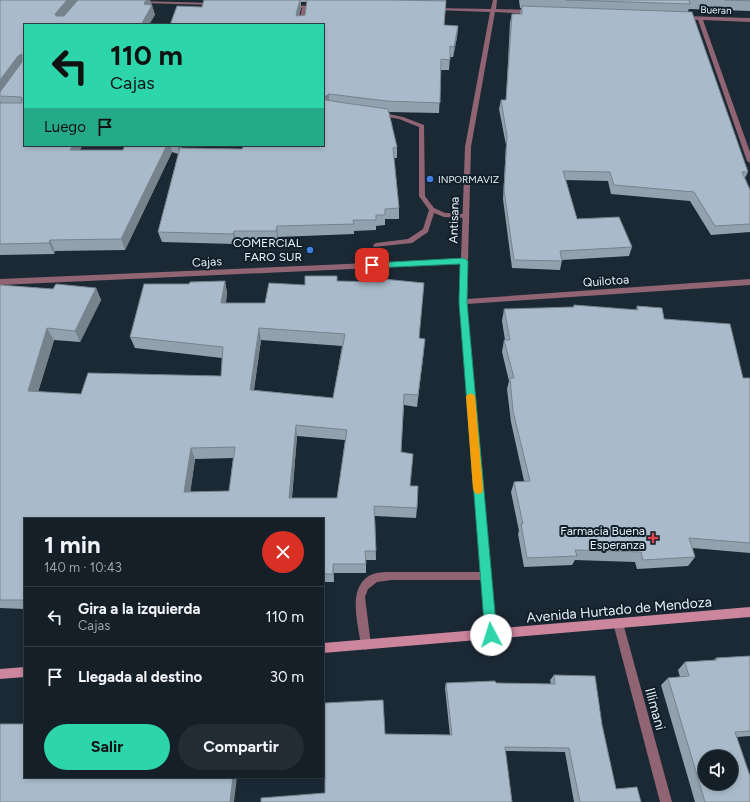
<!DOCTYPE html>
<html lang="es">
<meta charset="utf-8">
<style>
:root{--surface:#141f28;--page:#212c34;--text:#f1f3f6;--muted:#9da2a8;--line:#333d45;--accent:#2dd5ab}
body{margin:0;font-family:Figtree,sans-serif;background:var(--page);color:var(--text);height:100vh;display:flex;flex-direction:column;font-size:15px;white-space:nowrap}
*{box-sizing:border-box;margin:0}
p{font-size:13px;color:var(--muted)}
.icon{flex:none;width:22px;height:22px;fill:none;stroke:currentColor;stroke-width:2;stroke-linecap:round;stroke-linejoin:round}
.map{position:relative;flex:1;overflow:hidden}
.side{position:absolute;left:24px;top:518px;width:300px;height:260px;display:flex;flex-direction:column;background:var(--surface);border-radius:0px;box-shadow:0 2px 6px #0003,0 0 0 1px var(--line)}
.side>*{flex:none}
.top-card{position:absolute;left:24px;top:24px;width:300px;height:122px;border-radius:0px;box-shadow:0 2px 6px #0003,0 0 0 1px var(--line);background:#2dd5ab;color:#111;overflow:hidden}
.buttons{position:absolute;left:698px;top:750px;display:grid;gap:8px}
.buttons a{display:grid;place-items:center;width:40px;height:40px;border-radius:50%;background:var(--surface);box-shadow:0 2px 6px #0003,0 0 0 1px var(--line);font-size:20px}
.pin{position:absolute;display:grid;place-items:center;width:34px;height:34px;color:#fff;margin:-17px;border-radius:8px;box-shadow:0 2px 6px #0006}
.me{position:absolute;width:44px;margin:-22px;rotate:355deg;stroke-linejoin:round;filter:drop-shadow(0 0 3px #0008)}
.turn{display:flex;align-items:center;gap:14px;height:84px;padding:0 20px;font-size:18px}
.turn .icon{width:52px;height:52px;stroke-width:2.5}
.turn b{display:block;font-size:28px;line-height:34px}
.then{display:flex;align-items:center;height:38px;padding:0 20px;background:#0003;gap:8px;font-size:15px}
.round{display:grid;place-items:center;flex:none;width:42px;height:42px;border-radius:21px;background:var(--page)}
.head{display:flex;align-items:center;justify-content:space-between;height:68px;padding:0 20px}
h1{font-size:24px;font-weight:700;line-height:30px}
.action{display:flex;gap:8px;margin-top:auto;padding:8px 20px}
.action a{flex:1;height:46px;border-radius:24px;background:var(--accent);color:#111;font-size:16px;font-weight:700;line-height:46px;text-align:center}
.action a+a{background:var(--page);color:var(--text)}
ul{padding:0;list-style:none}
li{display:flex;align-items:center;gap:12px;height:60px;padding:0 20px;border-top:1px solid var(--line)}
li div{flex:1}
li b{display:block;font-size:15px}
li em{font-style:normal}
.map>svg:first-child{display:block}
.lines{fill:none;stroke-linecap:round;stroke-linejoin:round}
.service{fill:#906472;fill-rule:evenodd}
.minor{fill:#906472;fill-rule:evenodd}
.secondary{fill:#cb859c;fill-rule:evenodd}
.wall{fill:#91a1ae;fill-rule:evenodd}
.shaded-wall{fill:#76838d}
.building{fill:#a9bbca;stroke:#76838d;fill-rule:evenodd}
.route{fill:#2dd5ab;stroke:#1d8a6f}
.slow{fill:#f59e0b}
.shop-dot{fill:#3f7fe0;stroke:#121f2b;stroke-width:1.5}
.health-dot{fill:#e0444e;stroke:#121f2b;stroke-width:1.5}
.labels{text-anchor:middle;dominant-baseline:central;stroke-width:4;stroke-linejoin:round;paint-order:stroke}
.far-street-label{font-size:10px;fill:#e8f1f9;stroke:#121f2b}
.far-poi-label{font-size:10px;fill:#e8f1f9;stroke:#121f2b;text-anchor:start}
.street-label{font-size:12px;fill:#e8f1f9;stroke:#121f2b}
.poi-label{font-size:12px;fill:#e8f1f9;stroke:#121f2b;text-anchor:end}
.near-street-label{font-size:14px;fill:#e8f1f9;stroke:#121f2b}
</style>
<div class="map">
<svg width="750" height="802" viewBox="0 0 750 802">
<rect width="100%" height="100%" fill="#1b2935"/>
<g class="lines">
<path class="service" d="M379,112L403,117L424,125L425,196L434,208L445,213L465,214H467V218L444,217L434,213L428,232L412,243L374,247L373,245L376,243L408,239L423,229L429,210L419,196V127L399,119L377,115V113Z
M392,572H485L488,573L490,576L488,579L485,580H392L377,582L368,589L365,597L371,645L369,648L366,650L363,648L361,645C358,623 346,585 373,574C379,572 386,572 392,572Z"/>
<path class="minor" d="M493,0H497L496,9L531,10L534,12L531,14L495,12L471,147L467,299L750,279V285L467,304L496,635L494,638L491,640L488,638L486,635L459,302L461,264L0,285V279L461,259L465,147L490,12L435,10L433,9L435,8L491,9Z
M139,1L213,3L215,4L213,5L141,3L139,2Z
M289,5L317,6L319,7L317,8H307L304,25H298L302,8L291,7L289,6Z
M684,16L750,18V22L703,20L750,152V163L747,161L698,20L682,19L681,18Z
M618,618L621,620L623,623L672,802H660L613,623L615,620Z"/>
<path class="secondary" d="M750,607V617L323,653V643Z
M25,667V677L0,679V669Z"/>
</g>
<path class="wall" d="M0,0H150L155,15L25,25L80,150H123L125,145H183L182,148L242,149L323,145L202,7L204,0H446L444,25L458,26L457,37L453,57H450L449,70H441L439,113L389,112L397,147V158H394L399,208V219H385V225L376,226V230L354,231V234L278,237V241H236L235,244L162,242L158,232L178,154L172,152L125,250L55,251L54,254L0,255V103H1L0,102ZM301,2H307L305,15L299,16L301,8Z
M519,0H750V11L689,9L688,11L748,172L745,178L750,190V232L711,235L690,201L611,194L608,181L566,180L577,219L632,247L629,256L562,260L560,270L512,268L503,199L506,145L499,109L501,100H506L510,22L512,14H520L521,8H520Z
M337,276V281L419,338L424,350L417,407L404,405L401,452L417,508L416,518L375,516L376,560H366V573H334V582H323V519H25V609L0,608V285L53,289L96,288L101,300L80,342L54,340L38,392L81,394L221,376L222,358L135,348L130,337L189,284L225,281L227,293L226,303H265L305,285ZM261,340L342,346L333,398L254,390ZM297,436L345,440L337,498H292ZM233,458L229,491L190,492L195,459Z
M574,305L636,310L637,306L664,319L743,378H750V553L692,548L695,557L688,566L637,569L635,562L575,560L572,565L524,567L518,534L519,531L511,492L514,482L524,481L511,422L507,389L509,381L502,352L504,340H505L502,321L504,309L573,307Z
M750,656V736L737,737L750,802H695L661,685L668,678L680,677L678,670L685,662L714,660L716,658Z
M554,675L602,725L616,789L641,802H574L565,752L505,751L325,793L385,734L450,735L445,688L446,683H496L551,684L550,680Z"/>
<path class="shaded-wall" d="M67,0H79L59,24L55,14Z
M146,0H150L152,5L144,4Z
M300,0L301,8L297,25L296,14Z
M152,5L155,15L149,25H141Z
M458,26L457,37L453,57L454,47Z
M22,54L25,62L0,96V80L18,56Z
M329,94V105L324,97Z
M73,145H83L74,161L70,150Z
M167,145H170L172,152L125,250L121,239Z
M177,145H183L180,155Z
M277,226L278,237V241L276,231Z
M234,231L236,241L235,244L233,234Z
M50,240L55,251L54,254L49,243Z
M225,281L227,293L224,315L221,303Z
M96,288L101,300L80,342L75,331Z
M47,328L54,340L35,402L28,391Z
M259,328L261,340L252,401L250,390Z
M425,339L424,350L417,407L418,395Z
M296,425L297,436L291,508L289,498Z
M191,448L195,459L189,502L184,492Z
M333,564L334,573V582L333,574Z
M233,777H237L234,802H230Z"/>
<path class="building" d="M0,0H67L55,14L56,16H64L78,0H146L144,4L152,5L141,25H25V145H73L70,150H123L125,145H167L121,239L50,240L49,243L0,244V103H22V98L21,97L0,96V92L22,62V54L18,56L0,80Z
M204,0H300L296,14L297,16L305,15L307,0H391L446,1L444,25L458,26L454,47L450,46V60L441,59L440,103L387,101L329,94L324,97L326,100L338,102L388,109L397,147L393,148L399,208L385,209V215H376V220H353L354,224L277,226L276,231H234L233,234L158,232L180,148L242,149L244,145H323V25H170L177,6L202,7Z
M566,0H689L690,4Z
M724,0H750V1Z
M522,6L692,12L748,172H742L750,190V224L715,226L694,192L614,185L610,172L563,171L577,219L619,217L632,247L560,251L562,261L514,260L504,190L507,136L501,100H506L512,14H522Z
M305,276H337V281L383,282V279L424,283L419,338L425,339L418,395L404,394L401,452L413,454L410,486H418L417,508L374,506L376,551H365L366,564H333V574H323V519H25V600H0V285L53,289L56,284L96,288L75,331L47,328L28,391L81,394L88,373L221,376L223,347L130,337L144,284H189L190,282L225,281L221,303H265L269,283L305,285ZM259,328L345,334L333,398L250,390ZM296,425L347,430L337,498H289ZM235,447L229,491L184,492L191,448Z
M574,305L638,310L637,306L662,308L664,319L730,324L743,378H750V543L689,538L695,557L643,560L641,552L575,550L577,556L527,558L521,524H523L514,482L530,481L513,411L510,378H514L504,340H510L504,309L574,307Z
M750,656V731L735,732L750,776V802H705L668,678L689,676L685,662L717,660L716,658ZM705,757H731V783H705Z
M554,675L595,676L602,725L616,789L637,787L641,802H580L569,748L505,747L512,802H261V798L325,793V703L383,700L385,734L452,735L446,683L495,681L496,683L555,684Z
M0,724H25V777H233L230,802H0Z"/>
<path class="route" d="M464,258L468,261L467,302L497,635L495,639L491,640L487,639L485,635L459,302L460,264L372,268L368,265L372,263Z"/>
<path class="slow" d="M471,393L475,396L483,489L482,493L478,494L475,493L473,489L466,396Z"/>
<g class="shop-dot">
<circle cx="430" cy="179" r="4"/>
<circle cx="310" cy="250" r="4"/>
</g>
<path class="health-dot" d="M651 532h4v4h4v4h-4v4h-4v-4h-4v-4h4z"/>
<g class="labels">
<g class="far-street-label">
<text transform="translate(716 10) rotate(2)">Bueran</text>
</g>
<g class="far-poi-label">
<text x="438" y="179">INPORMAVIZ</text>
</g>
<g class="street-label">
<text transform="translate(454 220) rotate(-88)">Antisana</text>
<text transform="translate(207 262) rotate(-3)">Cajas</text>
<text transform="translate(606 281) rotate(-4)">Quilotoa</text>
</g>
<g class="poi-label">
<text x="302" y="243">COMERCIAL<tspan x="302" dy="14">FARO SUR</tspan></text>
<text x="645" y="531">Farmacia Buena<tspan x="645" dy="14">Esperanza</tspan></text>
</g>
<g class="near-street-label">
<text transform="translate(619 610) rotate(-5)">Avenida Hurtado de Mendoza</text>
<text transform="translate(655 709) rotate(75)">Illimani</text>
</g>
</g>
</svg>
<div class="buttons">
<a><svg class="icon" aria-label="sound" viewBox="0 0 24 24"><path d="M4 9h4l5-4v14l-5-4H4zM17 9q2 3 0 6"/></svg></a>
</div>
<div class="pin" style="left:372px;top:265px;background:#d93025"><svg class="icon" aria-label="arrive" viewBox="0 0 24 24"><path d="M6 21V4h12l-3 4 3 4H6"/></svg></div>
<svg class="me" style="left:491px;top:635px" viewBox="-20 -20 40 40"><circle r="19" fill="#fff"/><path d="M0-13L10 11 0 6-10 11z" fill="#2dd5ab"/></svg>
<div class="top-card">
<div class="turn"><svg class="icon" aria-label="left" viewBox="0 0 24 24"><path d="M17 20v-9H6M10 6l-5 5 5 5"/></svg><div><b>110 m</b>Cajas</div></div>
<div class="then">Luego<svg class="icon" aria-label="arrive" viewBox="0 0 24 24"><path d="M6 21V4h12l-3 4 3 4H6"/></svg></div>
</div>
<section class="side">
<div class="head"><div><h1>1 min</h1><p>140 m · 10:43</p></div><a class="round" style="background:#d93025;color:#fff"><svg class="icon" aria-label="close" viewBox="0 0 24 24"><path d="M6 6l12 12M18 6L6 18"/></svg></a></div>
<ul>
<li><svg class="icon" aria-label="left" viewBox="0 0 24 24"><path d="M17 20v-9H6M10 6l-5 5 5 5"/></svg><div><b>Gira a la izquierda</b><p>Cajas</p></div><em>110 m</em></li>
<li><svg class="icon" aria-label="arrive" viewBox="0 0 24 24"><path d="M6 21V4h12l-3 4 3 4H6"/></svg><div><b>Llegada al destino</b></div><em>30 m</em></li>
</ul>
<div class="action"><a>Salir</a><a>Compartir</a></div>
</section>
</div>
